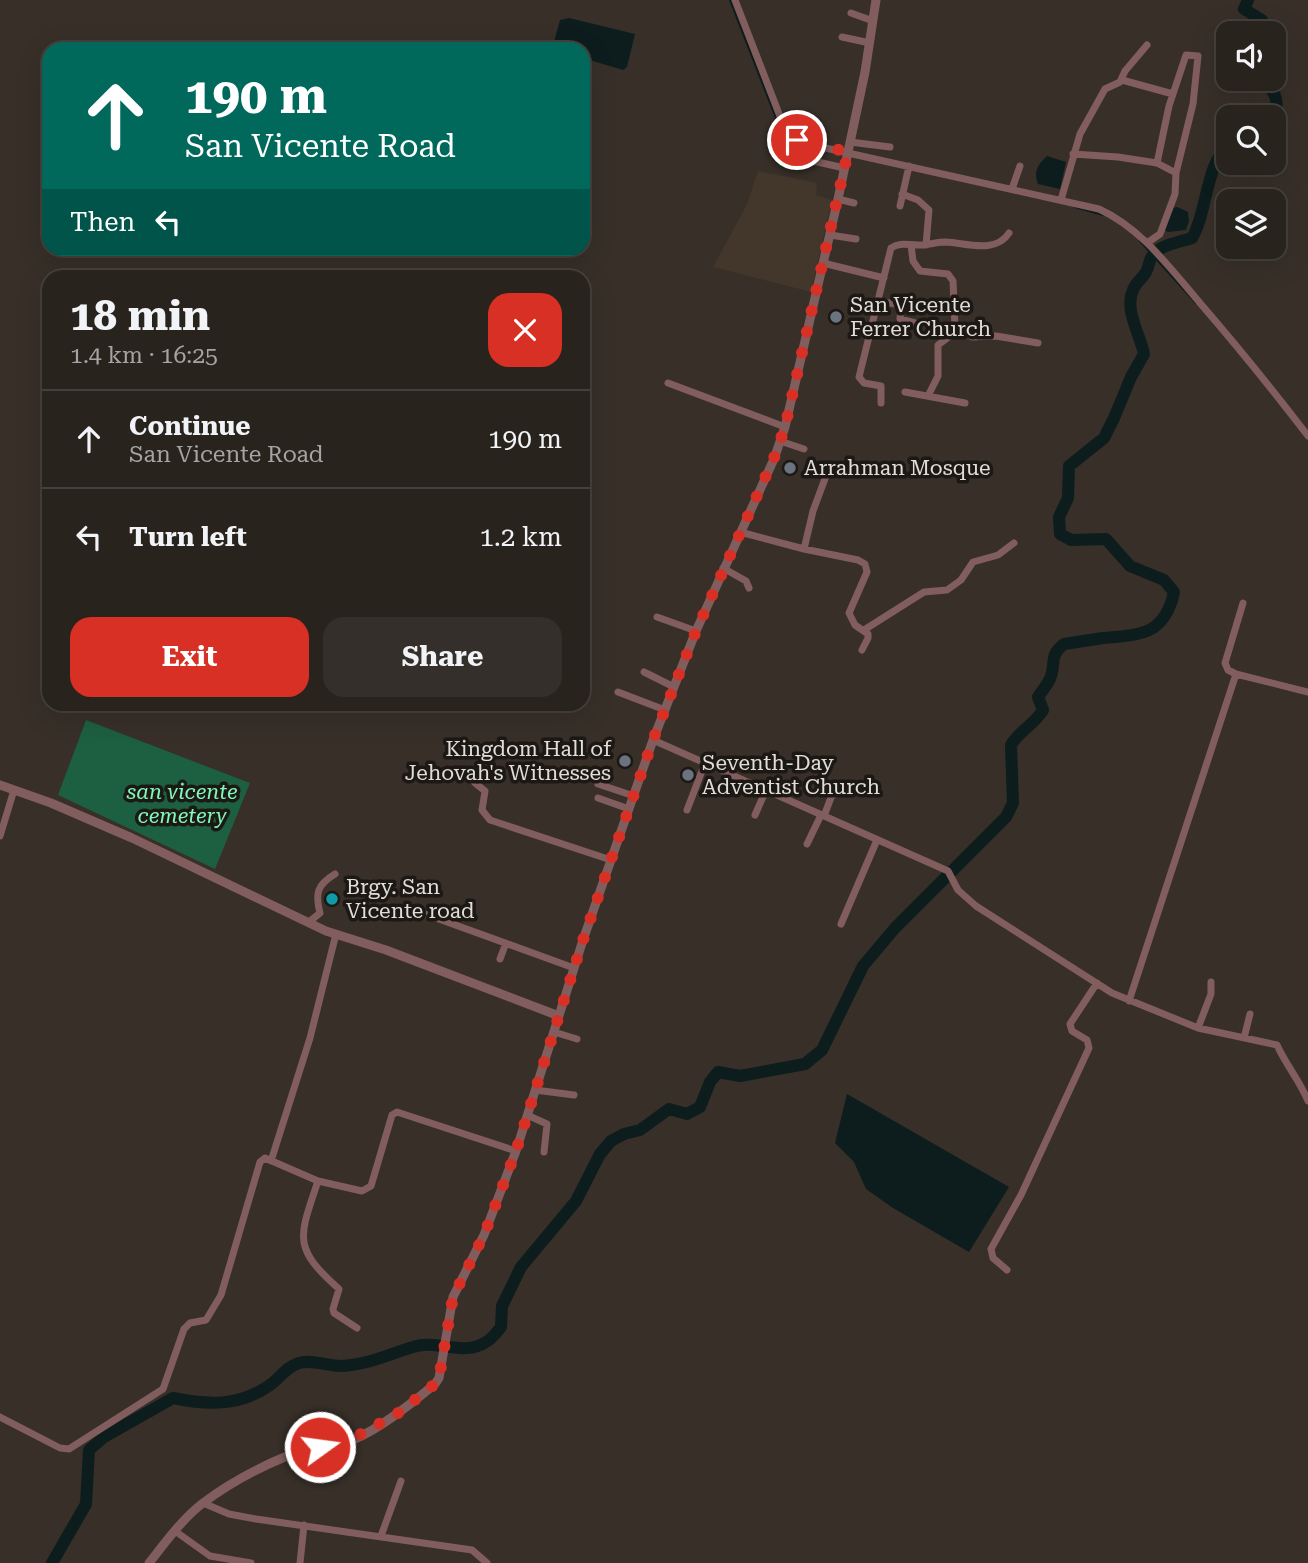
<!DOCTYPE html>
<meta charset="utf-8">
<style>
:root{--surface:#29231e;--page:#352f2b;--text:#f1f3f6;--muted:#a5a4a4;--line:#45403c;--accent:#d93025}
body{margin:0;font-family:"Roboto Serif",serif;background:var(--page);color:var(--text);height:100vh;display:flex;flex-direction:column;font-size:26px;white-space:nowrap}
*{box-sizing:border-box;margin:0}
p{font-size:23px;color:var(--muted)}
.icon{flex:none;width:38px;height:38px;fill:none;stroke:currentColor;stroke-width:2;stroke-linecap:round;stroke-linejoin:round}
.map{position:relative;flex:1;overflow:hidden}
.drawer{position:absolute;left:42px;top:270px;width:548px;height:441px;display:flex;flex-direction:column;background:var(--surface);border-radius:21px;box-shadow:0 7px 28px #0002,0 0 0 2px var(--line)}
.drawer>*{flex:none}
.guide{position:absolute;left:42px;top:42px;width:548px;height:214px;border-radius:21px;box-shadow:0 7px 28px #0002,0 0 0 2px var(--line);background:#00695c;color:#fff;overflow:hidden}
.tools{position:absolute;left:1216px;top:21px;display:grid;gap:14px}
.tools a{display:grid;place-items:center;width:70px;height:70px;border-radius:14px;background:var(--surface);box-shadow:0 7px 28px #0002,0 0 0 2px var(--line);font-size:35px}
.pin{position:absolute;display:grid;place-items:center;width:60px;height:60px;color:#fff;margin:-30px;border:4px solid #fff;border-radius:50%;box-shadow:0 2px 7px #0007}
.me{position:absolute;width:77px;margin:-38px;rotate:76deg;stroke-linejoin:round;filter:drop-shadow(0 0 5px #0008)}
.turn{display:flex;align-items:center;gap:24px;height:147px;padding:0 28px;font-size:32px}
.turn .icon{width:91px;height:91px;stroke-width:2.5}
.turn b{display:block;font-size:49px;line-height:60px}
.then{display:flex;align-items:center;height:66px;padding:0 28px;background:#0003;gap:14px;font-size:26px}
.round{display:grid;place-items:center;flex:none;width:74px;height:74px;border-radius:21px;background:var(--page)}
.head{display:flex;align-items:center;justify-content:space-between;height:119px;padding:0 28px}
h1{font-size:42px;font-weight:700;line-height:52px}
.cta{display:flex;gap:14px;margin-top:auto;padding:14px 28px}
.cta a{flex:1;height:80px;border-radius:21px;background:var(--accent);color:#fff;font-size:28px;font-weight:700;line-height:80px;text-align:center}
.cta a+a{background:var(--page);color:var(--text)}
ul{padding:0;list-style:none}
li{display:flex;align-items:center;gap:21px;height:98px;padding:0 28px;border-top:2px solid var(--line)}
li div{flex:1}
li b{display:block;font-size:26px}
li em{font-style:normal}
.map>svg:first-child{display:block}
.built{fill:#43362a}
.green{fill:#1d5f41}
.water{fill:#0d1d1e}
.lines{fill:none;stroke-linecap:round;stroke-linejoin:round}
.stream{stroke:#0d1d1e;stroke-width:2}
.river{stroke:#0d1d1e;stroke-width:12}
.minor{stroke:#825d5d;stroke-width:7}
.tertiary{stroke:#825d5d;stroke-width:9}
.route{stroke:#d93025;stroke-width:12;stroke-dasharray:0 21.6}
.worship-dot{fill:#6b7280;stroke:#1c1814;stroke-width:2.5}
.culture-dot{fill:#0f9aa8;stroke:#1c1814;stroke-width:2.5}
.labels{text-anchor:middle;dominant-baseline:central;stroke-width:7;stroke-linejoin:round;paint-order:stroke}
.poi-label{font-size:21px;fill:#e2ddd8;stroke:#1c1814;text-anchor:start}
.park-label{font-size:21px;font-style:italic;fill:#80f7bb;stroke:#1c1814}
</style>
<div class="map">
<svg width="1308" height="1563" viewBox="0 0 1308 1563">
<rect width="100%" height="100%" fill="#372f28"/>
<path class="built" d="M758,171L817,183L816,195L832,200L811,292L713,267L747,204Z"/>
<path class="green" d="M86,720L250,783L215,869L58,795Z"/>
<path class="water" d="M569,18L635,34L627,67L623,70L583,58V49H552L560,20Z
M1047,156L1066,162L1060,189L1038,184C1033,172 1038,164 1047,156Z
M1177,207L1188,212L1189,221L1186,230L1168,232L1164,230L1173,208Z
M847,1094L1009,1187L969,1252L893,1208L866,1189L854,1162L835,1143Z"/>
<g class="lines">
<path class="stream" d="M730,0L781,131L792,142L797,144
M1075,207L1103,215
M1139,240L1196,303"/>
<path class="river" d="M1248,0L1244,9L1262,20L1264,26L1260,33
M1228,60L1222,66L1228,74
M1250,79C1274,85 1281,97 1274,120
M52,1563L86,1504L89,1450L104,1437L173,1398C207,1405 239,1407 270,1385C280,1378 286,1367 299,1363C311,1359 328,1366 341,1366C368,1365 389,1354 413,1347C437,1339 463,1357 486,1342C492,1339 497,1332 501,1327L502,1306L521,1267L576,1201L600,1154L611,1141L624,1134L640,1130L669,1109L687,1114L700,1107L710,1082L718,1072L740,1076L805,1064L822,1050L863,966L895,928L1006,817L1013,803L1011,745C1019,731 1035,724 1043,710L1038,697C1042,691 1049,683 1051,676C1056,661 1049,656 1064,644C1077,642 1090,640 1103,638C1140,635 1165,635 1174,592L1164,580L1130,566L1106,539L1071,540L1060,534L1059,517L1068,498L1069,466L1104,438L1114,418L1131,377L1144,354C1140,334 1124,310 1133,290C1135,283 1143,278 1146,272C1149,267 1149,260 1152,256C1159,245 1180,242 1192,238C1207,214 1206,162 1228,147"/>
<path class="minor" d="M735,0L783,124L797,140L821,147L1099,209C1141,228 1170,268 1200,303C1237,346 1273,390 1308,436
M851,13L873,21
M842,37L870,43
M1122,80L1173,94
M850,142L890,147
M1073,154L1118,157L1157,163L1169,106L1186,55L1198,56L1193,104L1176,173L1175,194L1160,234L1147,243
M796,157L844,168
M1157,163L1176,173
M1012,189L1020,166
M902,194L918,200L929,210L926,245
M838,199L854,203
M1061,200L1080,134L1105,89L1120,82L1125,71L1147,45
M900,206L909,166
M830,235L856,239
M911,245L913,261L920,271L948,274L953,281L955,328L950,336L938,345V376L928,396
M823,263L884,278
M878,301L896,304L901,308L900,319L915,323
M955,328L972,337L996,336L1038,343
M668,383L785,427
M905,392L965,403
M881,403V386L864,383L859,377L891,248C899,242 908,245 918,245C928,245 937,242 946,242C966,243 996,254 1009,233
M780,441L804,449
M740,532L804,549L858,560L865,564L867,572L849,613L855,625L868,634V638L862,650
M804,549L813,511L826,476
M723,568L746,581L749,588
M657,617L696,631
M864,630L924,592L947,590L961,580L973,562L998,555L1014,543
M644,672L674,687
M1236,674L1228,670L1225,663L1243,603
M618,692L665,710
M653,740L948,871L958,890L976,906L1112,993L1198,1028L1277,1045C1286,1065 1300,1081 1308,1101
M475,783L485,791L482,810L490,820L611,860
M598,784L634,796
M598,798L629,809
M687,810L705,763
M755,815L766,790
M824,816L832,795
M0,836L14,790
M807,844L821,815
M414,910L574,968
M309,922L320,913C315,893 317,885 335,874
M841,924L877,840
M500,959L506,943
M1129,1001L1236,674L1308,692
M1198,1028L1211,994V982
M554,1032L577,1039
M1244,1038L1250,1014
M535,1090L574,1095
M527,1115L547,1124L544,1152
M271,1161L310,1038L336,934
M318,1181C299,1238 292,1247 339,1289L333,1309L334,1313L357,1328
M1007,1270L993,1258L991,1249L1021,1195L1089,1048L1087,1040L1072,1031L1070,1024L1097,983
M0,1417L60,1448L69,1449L163,1389L184,1329L190,1323L206,1320L221,1295L260,1162L265,1158L318,1181L362,1191L371,1186L392,1115L397,1112L516,1151
M320,1447L326,1469
M203,1503L229,1514L256,1519L472,1550L487,1563
M175,1531L210,1556L251,1563
M381,1536L401,1481
M300,1563L304,1525"/>
<path class="tertiary" d="M0,785L51,803L132,838L326,931L386,950L559,1016
M149,1563C165,1543 182,1519 203,1503C228,1484 258,1468 287,1456C306,1448 326,1449 345,1443C375,1433 411,1404 435,1384L439,1378L453,1297L484,1235L516,1151L583,940L653,740L696,631L774,459L785,427L838,199L865,72L876,0"/>
</g>
<g class="lines">
<path class="route" d="M320,1447L343,1444L354,1438L397,1414L435,1384L439,1378L453,1297L484,1235L516,1151L583,940L653,740L696,631L774,458L785,427L848,152L797,140"/>
</g>
<g class="worship-dot">
<circle cx="836" cy="317" r="7"/>
<circle cx="790" cy="468" r="7"/>
<circle cx="625" cy="761" r="7"/>
<circle cx="688" cy="775" r="7"/>
</g>
<circle class="culture-dot" cx="332" cy="899" r="7"/>
<g class="labels">
<g class="poi-label">
<text x="850" y="305">San Vicente<tspan x="850" dy="24">Ferrer Church</tspan></text>
<text x="804" y="468">Arrahman Mosque</text>
<text x="611" y="749" text-anchor="end">Kingdom Hall of<tspan x="611" dy="24">Jehovah's Witnesses</tspan></text>
<text x="702" y="763">Seventh-Day<tspan x="702" dy="24">Adventist Church</tspan></text>
<text x="346" y="887">Brgy. San<tspan x="346" dy="24">Vicente road</tspan></text>
</g>
<g class="park-label">
<text x="182" y="792">san vicente<tspan x="182" dy="24">cemetery</tspan></text>
</g>
</g>
</svg>
<div class="tools">
<a><svg class="icon" aria-label="sound" viewBox="0 0 24 24"><path d="M4 9h4l5-4v14l-5-4H4zM17 9q2 3 0 6"/></svg></a>
<a><svg class="icon" aria-label="search" viewBox="0 0 24 24"><circle cx="10" cy="10" r="6"/><path d="M15 15l6 6"/></svg></a>
<a><svg class="icon" aria-label="layers" viewBox="0 0 24 24"><path d="M12 4l9 5-9 5-9-5zM3 14l9 5 9-5"/></svg></a>
</div>
<div class="pin" style="left:797px;top:140px;background:#d93025"><svg class="icon" aria-label="arrive" viewBox="0 0 24 24"><path d="M6 21V4h12l-3 4 3 4H6"/></svg></div>
<svg class="me" style="left:320px;top:1447px" viewBox="-20 -20 40 40"><circle r="17" fill="#d93025" stroke="#fff" stroke-width="3"/><path d="M0-11L8 9 0 5-8 9z" fill="#fff"/></svg>
<div class="guide">
<div class="turn"><svg class="icon" aria-label="ahead" viewBox="0 0 24 24"><path d="M12 20V5M6 11l6-6 6 6"/></svg><div><b>190 m</b>San Vicente Road</div></div>
<div class="then">Then<svg class="icon" aria-label="left" viewBox="0 0 24 24"><path d="M17 20v-9H6M10 6l-5 5 5 5"/></svg></div>
</div>
<section class="drawer">
<div class="head"><div><h1>18 min</h1><p>1.4 km · 16:25</p></div><a class="round" style="background:#d93025;color:#fff"><svg class="icon" aria-label="close" viewBox="0 0 24 24"><path d="M6 6l12 12M18 6L6 18"/></svg></a></div>
<ul>
<li><svg class="icon" aria-label="ahead" viewBox="0 0 24 24"><path d="M12 20V5M6 11l6-6 6 6"/></svg><div><b>Continue</b><p>San Vicente Road</p></div><em>190 m</em></li>
<li><svg class="icon" aria-label="left" viewBox="0 0 24 24"><path d="M17 20v-9H6M10 6l-5 5 5 5"/></svg><div><b>Turn left</b></div><em>1.2 km</em></li>
</ul>
<div class="cta"><a>Exit</a><a>Share</a></div>
</section>
</div>
